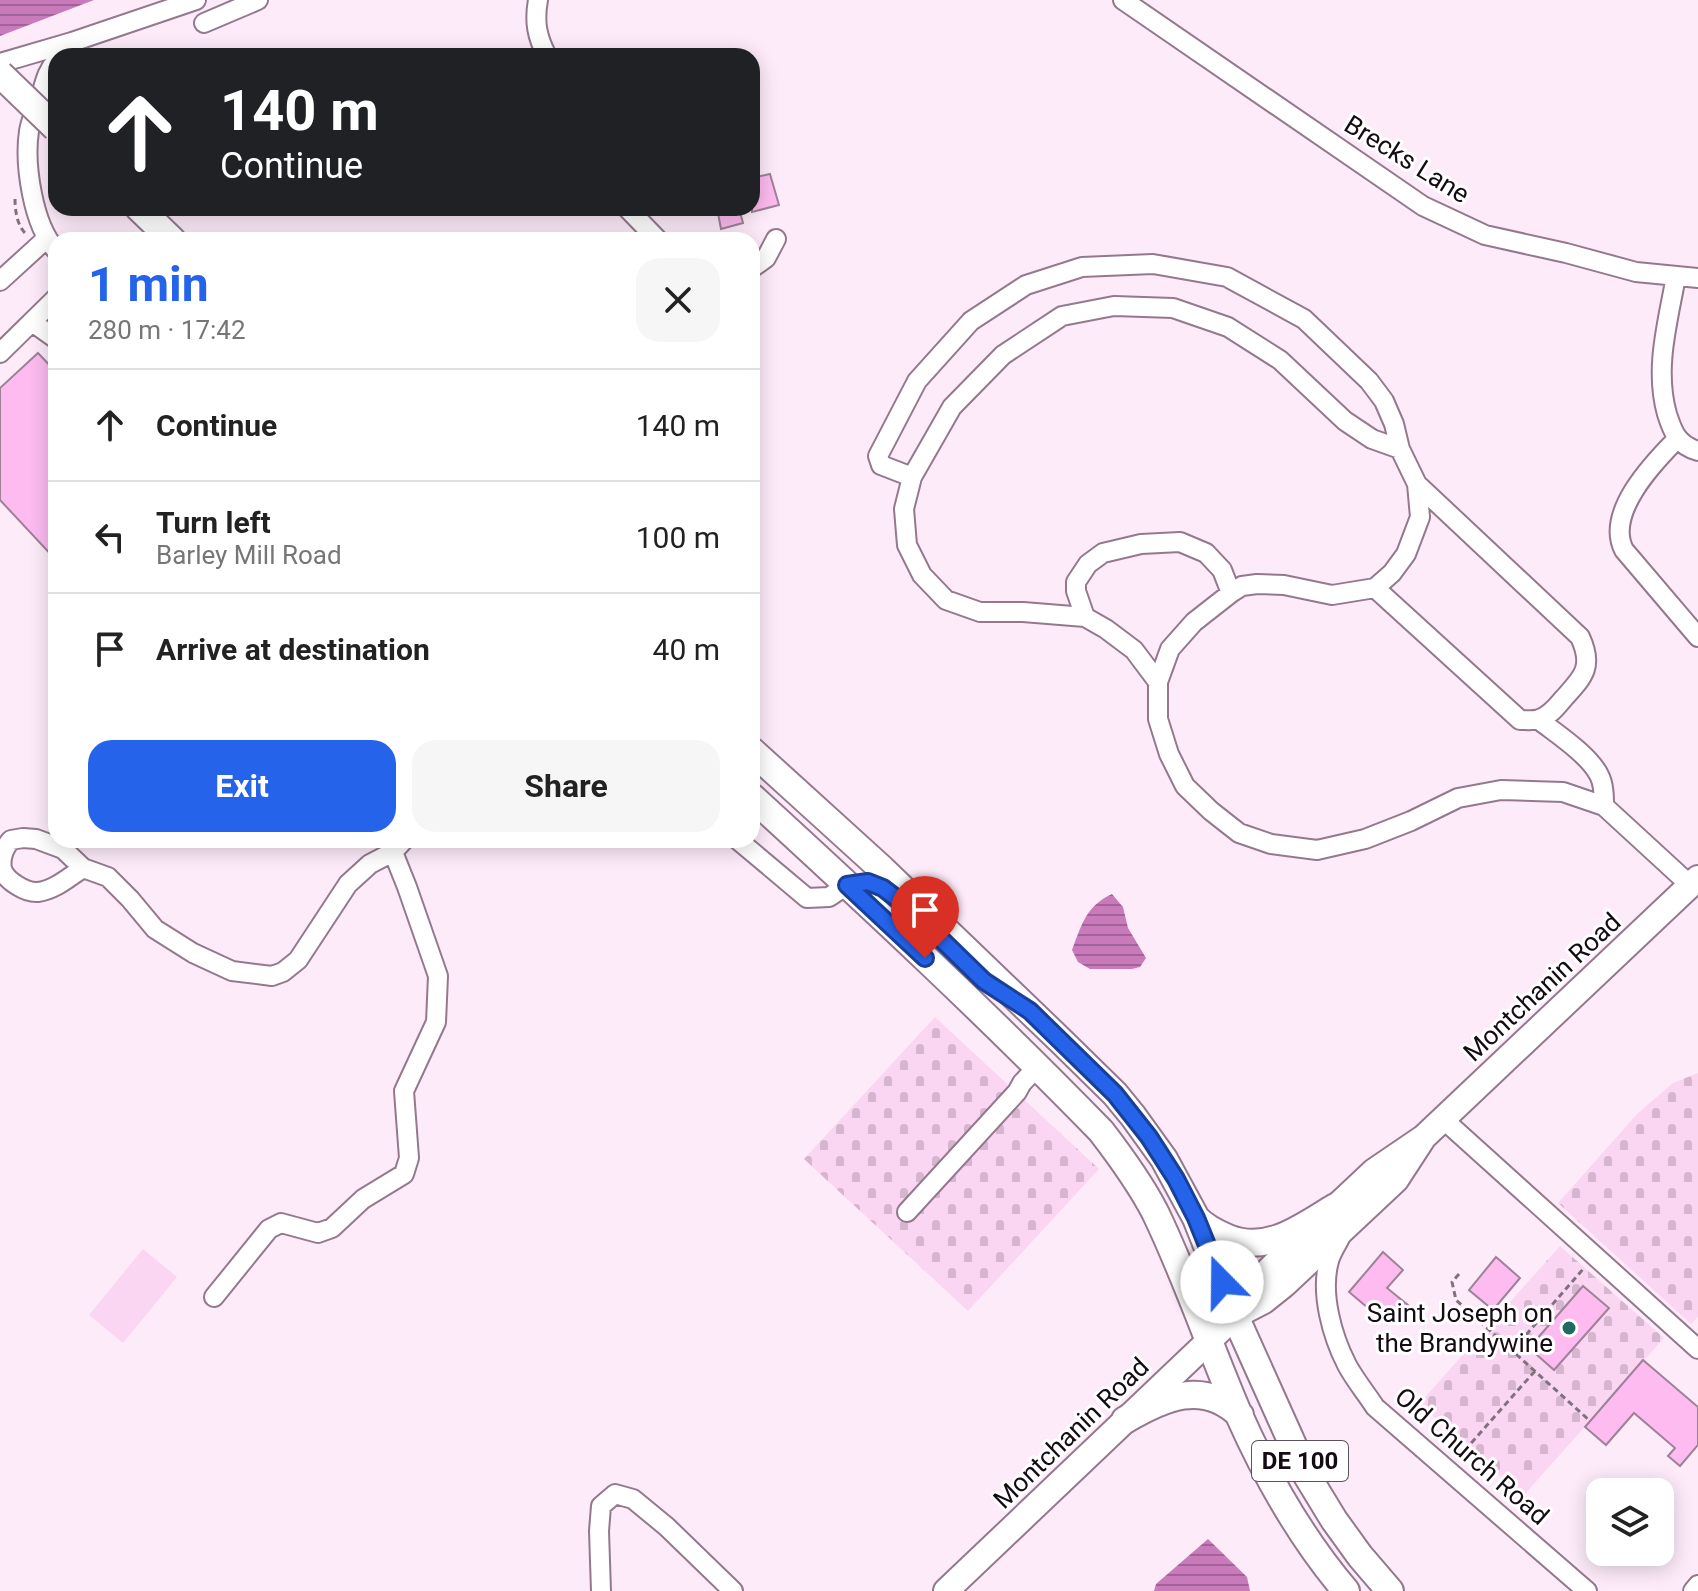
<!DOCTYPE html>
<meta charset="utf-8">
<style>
:root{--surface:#fff;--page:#f6f6f6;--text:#222;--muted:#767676;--line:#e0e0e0;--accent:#2563eb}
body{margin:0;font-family:Roboto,sans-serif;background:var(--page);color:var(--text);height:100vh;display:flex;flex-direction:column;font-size:30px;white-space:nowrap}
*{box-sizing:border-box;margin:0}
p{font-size:26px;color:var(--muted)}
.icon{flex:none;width:44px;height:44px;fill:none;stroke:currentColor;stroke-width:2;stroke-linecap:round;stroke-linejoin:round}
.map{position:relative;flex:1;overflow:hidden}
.sheet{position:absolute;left:48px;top:232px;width:712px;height:616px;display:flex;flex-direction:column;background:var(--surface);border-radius:24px;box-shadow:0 4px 20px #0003}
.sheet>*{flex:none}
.hud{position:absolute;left:48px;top:48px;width:712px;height:168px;border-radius:24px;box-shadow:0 4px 20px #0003;background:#202124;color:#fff;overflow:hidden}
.buttons{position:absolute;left:1586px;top:1478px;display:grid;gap:16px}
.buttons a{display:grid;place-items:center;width:88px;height:88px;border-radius:16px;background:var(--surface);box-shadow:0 4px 20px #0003;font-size:40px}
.pin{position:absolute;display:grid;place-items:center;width:68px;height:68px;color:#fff;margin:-82px -34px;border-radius:50% 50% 50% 0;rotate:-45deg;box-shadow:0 0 8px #0007}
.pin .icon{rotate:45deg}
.me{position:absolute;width:88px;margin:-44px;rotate:338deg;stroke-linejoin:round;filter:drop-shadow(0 0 6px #0008)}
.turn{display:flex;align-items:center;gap:28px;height:168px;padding:0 40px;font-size:36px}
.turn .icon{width:104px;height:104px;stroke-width:2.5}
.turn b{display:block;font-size:56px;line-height:68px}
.round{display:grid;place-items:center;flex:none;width:84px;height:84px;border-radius:24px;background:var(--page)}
.head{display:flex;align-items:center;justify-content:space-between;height:136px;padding:0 40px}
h1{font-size:48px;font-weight:700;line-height:60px;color:var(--accent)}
.primary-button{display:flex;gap:16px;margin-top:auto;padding:16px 40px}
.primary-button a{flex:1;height:92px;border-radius:24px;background:var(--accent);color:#fff;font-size:32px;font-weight:700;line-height:92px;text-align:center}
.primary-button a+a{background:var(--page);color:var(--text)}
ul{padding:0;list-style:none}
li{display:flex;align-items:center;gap:24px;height:112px;padding:0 40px;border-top:2px solid var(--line)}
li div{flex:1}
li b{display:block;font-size:30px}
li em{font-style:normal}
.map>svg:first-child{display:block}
.cemetery{fill:url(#cemetery-stones)}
.green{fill:#fbd6f3}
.water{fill:url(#water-rules)}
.building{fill:#fdbbf0;stroke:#9e8298;stroke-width:2}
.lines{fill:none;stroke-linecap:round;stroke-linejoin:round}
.minor-casing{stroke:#94798e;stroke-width:22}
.major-casing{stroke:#94798e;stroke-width:28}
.highway-casing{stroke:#94798e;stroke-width:30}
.path{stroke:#80727d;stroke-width:3;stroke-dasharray:6 4;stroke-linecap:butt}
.minor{stroke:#fff;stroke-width:18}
.major{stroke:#fff;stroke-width:24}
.highway{stroke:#fff;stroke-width:26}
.highway-bridge-casing{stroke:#94798e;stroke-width:30;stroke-linecap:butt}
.highway-bridge{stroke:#fff;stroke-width:26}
.route-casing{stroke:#184099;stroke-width:20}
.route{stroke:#2563eb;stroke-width:14}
.poi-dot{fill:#216a61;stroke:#fff;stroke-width:3}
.labels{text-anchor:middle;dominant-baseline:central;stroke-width:6;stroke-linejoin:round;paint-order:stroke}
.shield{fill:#fff;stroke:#5b545a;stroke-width:2}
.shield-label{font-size:24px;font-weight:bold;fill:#150b13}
.street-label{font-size:26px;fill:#150b13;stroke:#fff}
.poi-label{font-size:26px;fill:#150b13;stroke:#fff;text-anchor:end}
</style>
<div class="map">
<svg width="1698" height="1591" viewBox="0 0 1698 1591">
<defs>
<pattern id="cemetery-stones" width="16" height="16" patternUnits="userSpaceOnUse" patternTransform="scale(2)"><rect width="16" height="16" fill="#fbd6f3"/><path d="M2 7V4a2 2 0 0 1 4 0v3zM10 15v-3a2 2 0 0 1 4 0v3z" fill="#d6b6cf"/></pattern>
<pattern id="water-rules" width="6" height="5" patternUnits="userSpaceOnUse" patternTransform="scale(2)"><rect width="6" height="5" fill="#c97abb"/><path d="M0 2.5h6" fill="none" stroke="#a26297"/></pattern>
</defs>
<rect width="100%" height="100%" fill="#fdebf9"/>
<path class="cemetery" d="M935,1017L1099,1169L968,1311L804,1159Z
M1698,1073V1317L1691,1324L1558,1203L1638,1113L1673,1083Z
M1560,1246L1664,1338L1523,1496L1419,1404Z"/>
<path class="green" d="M143,1249L177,1277L123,1343L89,1315Z"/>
<path class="water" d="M0,0H94L0,36Z
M1112,894L1123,907L1128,928L1146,958L1140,967L1132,969H1090L1078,962L1072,950C1082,924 1086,906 1112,894Z
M1208,1539L1247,1577L1250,1591H1154L1156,1584Z"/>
<path class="building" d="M770,174L779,205L752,212V178Z
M717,208H739L743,223L721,229Z
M38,353L56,372V560L0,500V388Z
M1383,1252L1403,1270L1387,1288L1409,1306L1400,1317L1396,1313L1387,1324L1349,1292Z
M1496,1257L1520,1278L1493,1310L1469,1290Z
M1583,1286L1609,1308L1554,1370L1529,1348Z
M1643,1360L1698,1407V1445L1680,1466L1668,1456L1675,1448L1634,1413L1606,1445L1585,1427Z"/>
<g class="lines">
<defs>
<path id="minor" d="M538,0C534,22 537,37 547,56
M1123,0L1423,206L1485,235L1566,253L1636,272L1698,278
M204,23L258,0
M61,56L72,42L196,0
M56,61C47,71 45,82 41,95C37,106 31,119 29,131C24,165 33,225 56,250
M0,63L72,42
M627,208L658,240
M752,268L766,258L776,239
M1676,276C1668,322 1654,368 1667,414C1673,433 1678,445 1698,451
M0,281L46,239
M32,322L56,339
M0,353L56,298
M1677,439C1653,463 1605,513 1624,550L1698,637
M912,477L881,465L878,456L917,381L971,321L1026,285L1082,267L1153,264L1227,277L1304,319L1369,381L1384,401L1394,424L1400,449L1417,484L1420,517L1406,554L1392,573L1375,588L1332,595L1284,585L1257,584L1242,586L1231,593
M1375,588L1520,720C1526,720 1534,721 1539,719C1550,716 1557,706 1564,698C1583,677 1594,667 1580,637L1417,484
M1085,617L1023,612H980L946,600L922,575L907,545L904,509L912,477L952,407L1003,355L1062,316L1114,306L1173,308L1228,327L1280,360L1345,421L1372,439L1400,449
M1158,682L1134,650L1106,629L1085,617L1076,591V582L1088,564L1103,553L1141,544L1180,542L1206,553L1222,570L1231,593L1194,622L1170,649L1158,682V719L1169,754L1185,786L1211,811L1239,833L1271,844L1317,850L1365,839L1411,821L1458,798L1501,790L1563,792L1604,806L1690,885
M1539,720C1557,734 1589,755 1599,775C1604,784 1604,797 1604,806
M738,840L807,898L829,897L847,885
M83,868C69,877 55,890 38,892C26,893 6,881 2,869C0,858 4,848 11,840L23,838L36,839L63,849L83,868L108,877L130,899L155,929L193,953L232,971L272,976L283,972L298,960L348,884L370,864L393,852
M1443,1119L1698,1349
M907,1212L1017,1092L1022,1083L1038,1066
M1340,1238C1336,1246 1331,1253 1329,1261C1320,1293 1332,1336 1347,1365C1355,1380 1366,1393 1375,1407L1587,1591
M214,1297L269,1229L281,1223L318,1233L332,1228L363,1199L404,1174L409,1158L404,1091L436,1022L438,976L407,887L393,852L404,840
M601,1591L599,1531L601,1506L615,1494L633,1499L667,1527L733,1591
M1693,1591L1698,1585"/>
<path id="major" d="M1235,1316L1248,1292L1259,1279L1374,1171L1424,1137L1698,878
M946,1591L1235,1316L1264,1301L1284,1285L1396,1180L1424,1137"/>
<path id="highway" d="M139,208L172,240
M752,751L882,869L1061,1041L1115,1094L1133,1116L1164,1159L1196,1218L1235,1316L1306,1474L1334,1520L1360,1556L1390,1591
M752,797C871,906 989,1016 1101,1131C1121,1157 1140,1183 1155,1212C1187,1278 1210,1348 1239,1415C1267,1478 1301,1538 1346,1591
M1196,1218C1205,1228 1216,1233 1228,1238C1268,1254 1302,1227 1335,1207
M1125,1420C1163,1398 1203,1379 1240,1415"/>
</defs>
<use href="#minor" class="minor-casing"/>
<use href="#major" class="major-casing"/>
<use href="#highway" class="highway-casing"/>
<path class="path" d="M15,199C15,210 17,225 25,233
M1459,1274L1452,1282L1456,1300L1589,1420
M1513,1350L1584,1268
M1458,1458L1535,1371"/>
<use href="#minor" class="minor"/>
<use href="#major" class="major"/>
<use href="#highway" class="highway"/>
<defs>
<path id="highway-bridge" d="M0,74L56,128"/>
</defs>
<use href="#highway-bridge" class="highway-bridge-casing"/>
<use href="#highway-bridge" class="highway-bridge"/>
</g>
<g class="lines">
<defs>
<path id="route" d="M925,958L847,885L868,882L883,888L909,908L984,981L1030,1011L1115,1094L1149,1137L1176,1179L1196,1218L1222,1282"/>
</defs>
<use href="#route" class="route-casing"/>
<use href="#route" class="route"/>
</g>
<circle class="poi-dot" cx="1569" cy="1328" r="8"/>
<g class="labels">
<rect class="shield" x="1252" y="1441" width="96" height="40" rx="6"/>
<g class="shield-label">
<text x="1300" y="1461">DE 100</text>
</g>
<g class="street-label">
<text transform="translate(1407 159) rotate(32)">Brecks Lane</text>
<text transform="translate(1542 987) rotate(-43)">Montchanin Road</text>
<text transform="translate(1071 1433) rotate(-44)">Montchanin Road</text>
<text transform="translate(1472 1456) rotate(41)">Old Church Road</text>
</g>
<g class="poi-label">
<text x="1553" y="1313">Saint Joseph on<tspan x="1553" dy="30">the Brandywine</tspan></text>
</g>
</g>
</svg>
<div class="buttons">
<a><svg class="icon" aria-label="layers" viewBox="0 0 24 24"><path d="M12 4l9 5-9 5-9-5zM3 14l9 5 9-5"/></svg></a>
</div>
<div class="pin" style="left:925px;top:958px;background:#d93025"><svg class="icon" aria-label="arrive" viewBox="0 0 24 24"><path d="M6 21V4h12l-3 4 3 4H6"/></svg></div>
<svg class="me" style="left:1222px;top:1282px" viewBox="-20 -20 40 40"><circle r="19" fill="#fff"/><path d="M0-13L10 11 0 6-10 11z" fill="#2563eb"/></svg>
<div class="hud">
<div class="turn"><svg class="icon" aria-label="ahead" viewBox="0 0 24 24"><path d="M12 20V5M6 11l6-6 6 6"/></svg><div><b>140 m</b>Continue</div></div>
</div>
<section class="sheet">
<div class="head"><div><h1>1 min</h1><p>280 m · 17:42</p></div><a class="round"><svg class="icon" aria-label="close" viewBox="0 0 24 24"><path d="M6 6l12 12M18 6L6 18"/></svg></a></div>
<ul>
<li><svg class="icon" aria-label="ahead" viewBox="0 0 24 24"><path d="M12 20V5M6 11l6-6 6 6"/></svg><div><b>Continue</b></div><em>140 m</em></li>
<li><svg class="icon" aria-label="left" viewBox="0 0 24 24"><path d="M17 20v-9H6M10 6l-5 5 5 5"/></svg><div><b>Turn left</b><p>Barley Mill Road</p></div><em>100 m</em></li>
<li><svg class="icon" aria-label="arrive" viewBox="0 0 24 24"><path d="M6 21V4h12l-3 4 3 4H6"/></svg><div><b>Arrive at destination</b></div><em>40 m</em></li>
</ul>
<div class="primary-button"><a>Exit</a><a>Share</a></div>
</section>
</div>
